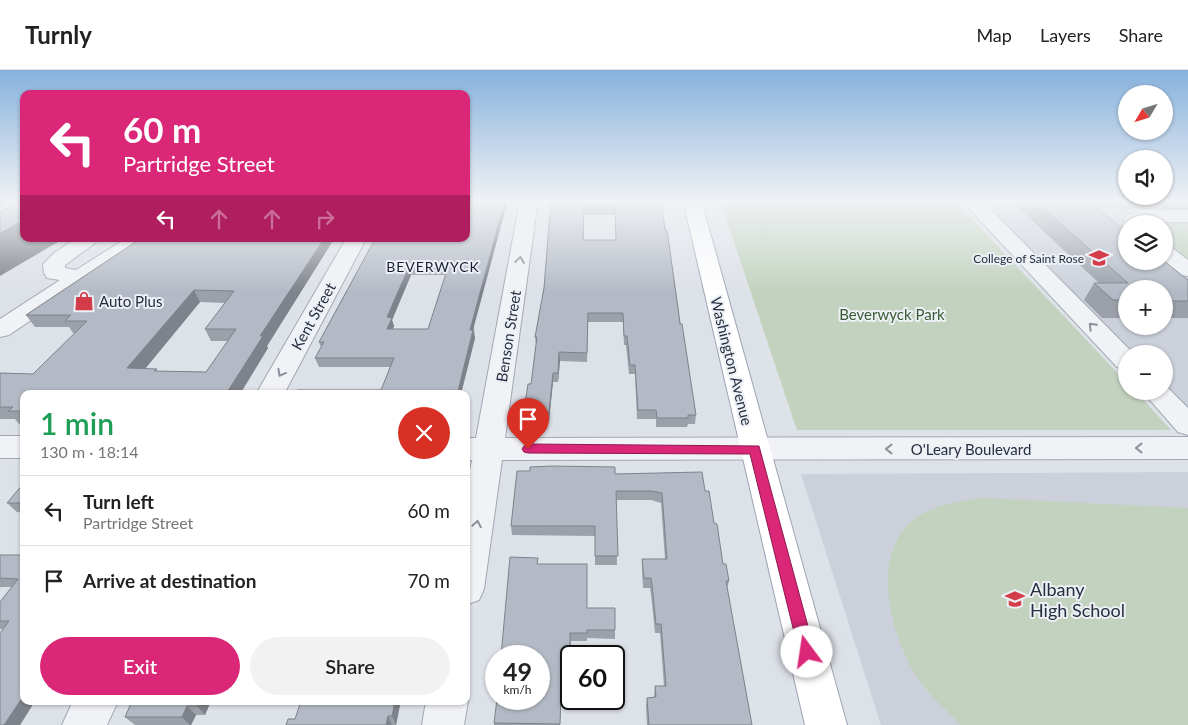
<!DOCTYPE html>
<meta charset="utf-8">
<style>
:root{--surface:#fff;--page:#f2f2f2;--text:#222;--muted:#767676;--line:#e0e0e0;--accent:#db2777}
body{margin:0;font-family:Lato,sans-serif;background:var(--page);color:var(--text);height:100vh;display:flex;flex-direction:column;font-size:19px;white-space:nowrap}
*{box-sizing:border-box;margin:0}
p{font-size:16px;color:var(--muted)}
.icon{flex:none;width:28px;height:28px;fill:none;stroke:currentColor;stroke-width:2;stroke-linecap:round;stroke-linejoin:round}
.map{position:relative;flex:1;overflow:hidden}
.side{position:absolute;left:20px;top:320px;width:450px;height:315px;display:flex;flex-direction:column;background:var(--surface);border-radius:10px;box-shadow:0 1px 4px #0004}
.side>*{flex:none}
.hud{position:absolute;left:20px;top:20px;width:450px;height:152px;border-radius:10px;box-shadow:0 1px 4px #0004;background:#db2777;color:#fff;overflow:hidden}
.needle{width:32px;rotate:232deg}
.controls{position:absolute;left:1118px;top:15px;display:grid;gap:10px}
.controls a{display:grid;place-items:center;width:55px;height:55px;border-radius:50%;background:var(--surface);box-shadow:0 1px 4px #0004;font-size:25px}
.speed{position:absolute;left:485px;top:575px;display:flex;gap:10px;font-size:25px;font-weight:700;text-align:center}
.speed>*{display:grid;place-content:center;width:65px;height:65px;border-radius:50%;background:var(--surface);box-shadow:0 1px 4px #0004;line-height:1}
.speed small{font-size:12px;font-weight:400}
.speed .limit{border:2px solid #111;border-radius:8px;background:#fff;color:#111}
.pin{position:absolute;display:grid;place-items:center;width:42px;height:42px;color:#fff;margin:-51px -21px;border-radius:50% 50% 50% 0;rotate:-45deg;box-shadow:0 0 5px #0007}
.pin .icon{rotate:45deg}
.me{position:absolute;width:55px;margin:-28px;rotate:346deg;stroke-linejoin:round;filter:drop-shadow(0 0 4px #0008)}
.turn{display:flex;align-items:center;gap:18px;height:105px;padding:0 20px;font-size:22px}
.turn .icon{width:65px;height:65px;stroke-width:2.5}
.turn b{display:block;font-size:35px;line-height:42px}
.lanes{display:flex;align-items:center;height:48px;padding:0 20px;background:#0003;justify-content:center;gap:25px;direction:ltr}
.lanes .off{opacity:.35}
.round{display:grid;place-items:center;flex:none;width:52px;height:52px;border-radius:26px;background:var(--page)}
.overview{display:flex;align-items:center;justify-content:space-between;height:85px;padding:0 20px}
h1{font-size:30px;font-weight:600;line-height:38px;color:#1e9e55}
.cta{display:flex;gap:10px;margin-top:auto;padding:10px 20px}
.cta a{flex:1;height:58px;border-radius:30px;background:var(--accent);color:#fff;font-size:20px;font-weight:600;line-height:58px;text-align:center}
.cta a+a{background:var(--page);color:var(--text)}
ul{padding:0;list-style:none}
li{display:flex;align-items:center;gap:15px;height:70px;padding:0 20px;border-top:1px solid var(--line)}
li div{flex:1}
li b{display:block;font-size:19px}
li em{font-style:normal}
header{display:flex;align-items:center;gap:30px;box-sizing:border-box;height:70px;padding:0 25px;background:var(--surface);border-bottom:1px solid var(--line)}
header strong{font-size:24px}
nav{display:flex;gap:28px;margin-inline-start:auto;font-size:18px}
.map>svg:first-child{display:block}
.built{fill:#cbd0da;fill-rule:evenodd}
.green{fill:#c2d2be}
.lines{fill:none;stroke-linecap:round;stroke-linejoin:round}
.minor-casing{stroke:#a2a8b2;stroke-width:2}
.major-casing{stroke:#9ca4b4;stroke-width:2}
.minor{fill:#f0f2f6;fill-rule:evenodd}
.major{fill:#fff;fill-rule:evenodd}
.wall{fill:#9ba0a9;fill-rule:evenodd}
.shaded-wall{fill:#7e828a}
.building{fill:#b4bac5;stroke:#7e828a;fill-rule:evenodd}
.oneway{stroke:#8b909a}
.route{fill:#db2777;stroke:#8e194d}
.labels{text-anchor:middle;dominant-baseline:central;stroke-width:4;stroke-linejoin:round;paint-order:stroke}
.far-poi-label{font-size:12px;fill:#262e3f;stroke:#edf0f5;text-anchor:end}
.far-neighbourhood-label{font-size:14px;letter-spacing:1px;fill:#191f30;stroke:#edf0f5}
.poi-label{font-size:15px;fill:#262e3f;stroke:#edf0f5;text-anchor:start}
.park-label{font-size:15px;fill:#385b33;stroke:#edf0f5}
.street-label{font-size:15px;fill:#262e3f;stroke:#edf0f5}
.near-poi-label{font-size:18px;fill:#262e3f;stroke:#edf0f5;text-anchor:start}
</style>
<header>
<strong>Turnly</strong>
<nav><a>Map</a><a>Layers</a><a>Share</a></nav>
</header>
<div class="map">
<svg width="1188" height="655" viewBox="0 0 1188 655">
<rect width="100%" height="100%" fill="#dde1e8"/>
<path class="built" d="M1086,130H1188V342L1164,317V284H1132L987,135L1072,137ZM1126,154H1164V191H1126ZM1126,219H1164V256H1126Z
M1188,402V655H881L801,404Z"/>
<path class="green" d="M720,130H954L1126,312V321H1135L1171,360H797Z
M1188,149V195L1164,176V154H1141L1143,151Z
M984,428L1188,438V655H961C946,639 926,623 915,604C891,564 870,487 912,451C930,435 960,431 984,428Z"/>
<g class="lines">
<defs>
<path id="minor" d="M520,130H538L505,368L1188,367V389L502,390L484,519L479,530L466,535V419L472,390H466V368H476Z
M961,130H981L1134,284H1126V299L1117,297Z
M1142,140H1188V152H1145L1142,154H1126L1125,158L1122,154L1128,145Z
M75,169H98L95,173L65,195V198L76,200L125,169H148L145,173L9,265L0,267V249L60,210L47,208L44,203L43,194L54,183Z
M346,169H366L284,324H256Z
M1164,175L1171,177L1188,190V206L1180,205L1164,191Z
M1164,314L1188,338V365L1178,362L1142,321H1164Z
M0,366H24V388H0Z
M466,627L468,631L464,655H422L426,631H466Z
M73,631H118L107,655H62Z"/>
<path id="major" d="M683,130H701L847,655H805Z"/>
</defs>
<use href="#minor" class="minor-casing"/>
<use href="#major" class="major-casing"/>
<use href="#minor" class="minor"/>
<use href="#major" class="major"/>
</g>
<path class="wall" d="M551,130H661L678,238L696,345L695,354H688L687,357H656V349H637L635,304H629L626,275H624L623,252H588L587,292L560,291L558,312H553L549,351L525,350L524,341L531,314L536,276L535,267L544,218ZM584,145H615L616,170H584Z
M1010,130H1083L1188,210V248H1164V219H1126V248H1102L1084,230L1094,213H1099Z
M1111,130H1188V140L1122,139Z
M140,169H334L267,276L268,278L240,324H24V354H19L15,349H0V303L33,304L75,263H73L69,257H35L26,245ZM200,232L225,233L205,259L211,271H228L206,302L158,301L145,299Z
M375,169H466L475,268L461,324H295L381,320L390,297H319L315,288L321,277L319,272ZM411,205H446L428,259H393L394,256L392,250Z
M615,404L705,421L714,453L723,494L729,511L727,518L752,655H647L646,636L647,628L654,627L655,616H664L660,563H655L651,524L650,518H643L642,498V489H665L661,433L651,430H616L617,495H595V466L512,465L511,456Z
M24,413V443L17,442L7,433Z
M0,485H24V631H35L20,655L3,559H0V532L12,517H0Z
M538,494L587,538L615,560V569L587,568V571H571L570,608H571V629H596V633L561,632L560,655H494V653L539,629Z
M132,631H211L205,645H196L191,655H135L125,647Z
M400,635L396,655H286L295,649Z"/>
<path class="shaded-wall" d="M0,130H3L6,134L0,137Z
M505,130H508L473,260L475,268L461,324H458V321L470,260Z
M24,150V169H63L0,206V163Z
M324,169H334L267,276L268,278L240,324H226L260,266Z
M409,197L411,205L392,250L394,256L389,267L387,259V247Z
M194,220L200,232L135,311L127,298Z
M559,282L560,291L558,312V303Z
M553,303V312L549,351V342Z
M24,625V631H35L20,655H4Z
M199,631H211L205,645L197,636Z
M394,631H398L400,635L396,655L392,646Z
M187,636L196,645L191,655H190L182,647Z
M388,646L392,655H386Z"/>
<path class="building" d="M22,130H24V150L0,163V142Z
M466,130H505L470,260H473L458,321L452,320L451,324H295L297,320H381L394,288H315L324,272H319L375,169H466ZM409,197H448L428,259H387L392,248L387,247Z
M551,130H661L665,160H667L678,238L680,254H682L696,345H688V348H657L656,340H638L635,295H630L627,266H624L623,243H588L587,283L559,282L558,303H553L549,342L524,341L528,314H531L537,267H535L544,218ZM584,137H615L616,170H583Z
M1034,130H1083L1084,132H1088L1126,161V191H1164L1188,210V231H1164V219H1126V230H1113L1094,213H1128Z
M140,169H324L260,266H263L226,324H24V341H8L13,337H0V303L33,304L87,251H65L71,245H26ZM194,220L234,221L205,259H236L206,302L154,301L157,299L127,298Z
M552,396L615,397V404L702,402L705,421H709L714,453L717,454L723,494H726L729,511H726L752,655H649L647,628L656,627L655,616H666L661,554H656L652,515L651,508H644L642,489H667L662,423L652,421H616L618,486H595V456H511L517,401H530V397Z
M24,413V433H7Z
M0,485H24V625L4,655H0V563L9,551H0V532L18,509L0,508Z
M510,487L538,488L537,494H587V538H615V560H587V563H570V608H571V624H561L560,654L494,653L497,629H539V586H501Z
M132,631H199L197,636H187L182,647H125Z
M301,631H395L392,646H388L386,655H286L288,649H295Z"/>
<defs><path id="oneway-chevron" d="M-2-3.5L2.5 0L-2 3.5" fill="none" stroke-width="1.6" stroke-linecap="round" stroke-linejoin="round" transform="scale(1.25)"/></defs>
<g class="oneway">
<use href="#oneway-chevron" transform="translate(520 190) rotate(-82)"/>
<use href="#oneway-chevron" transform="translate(1092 256) rotate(-134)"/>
<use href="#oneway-chevron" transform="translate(281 303) rotate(119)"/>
<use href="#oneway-chevron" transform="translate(1139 378) rotate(180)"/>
<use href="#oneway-chevron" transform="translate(889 379) rotate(180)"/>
<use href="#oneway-chevron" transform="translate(477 454) rotate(-80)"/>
</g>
<linearGradient id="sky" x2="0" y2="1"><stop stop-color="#87b1dc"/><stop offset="0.59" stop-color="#f0f2f5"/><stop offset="1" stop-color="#f0f2f5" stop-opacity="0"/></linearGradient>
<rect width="1188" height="222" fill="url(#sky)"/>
<path class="route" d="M528,374L759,376L815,582L813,587L807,589L801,587L799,582L750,384L528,383L524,382L522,379L524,376Z"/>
<defs>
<symbol id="university-bare" viewBox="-9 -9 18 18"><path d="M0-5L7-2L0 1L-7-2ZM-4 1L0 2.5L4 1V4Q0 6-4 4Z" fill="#d33c49" stroke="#edf0f5" stroke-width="2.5" paint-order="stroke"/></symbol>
<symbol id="shop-bare" viewBox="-9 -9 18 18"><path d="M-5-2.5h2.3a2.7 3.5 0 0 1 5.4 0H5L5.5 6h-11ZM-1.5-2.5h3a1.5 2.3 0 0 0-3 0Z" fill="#d33c49" stroke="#edf0f5" stroke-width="2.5" paint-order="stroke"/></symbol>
<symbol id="school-bare" viewBox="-9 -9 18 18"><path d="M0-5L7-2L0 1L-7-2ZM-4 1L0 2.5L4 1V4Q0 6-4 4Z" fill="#d33c49" stroke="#edf0f5" stroke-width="2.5" paint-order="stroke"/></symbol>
</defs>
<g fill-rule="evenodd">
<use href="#university-bare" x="1085" y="174" width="28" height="28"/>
<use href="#shop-bare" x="70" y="217" width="28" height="28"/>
<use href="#school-bare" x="1001" y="515" width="28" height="28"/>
</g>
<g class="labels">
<g class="far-poi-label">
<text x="1084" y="188">College of Saint Rose</text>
</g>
<g class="far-neighbourhood-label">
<text x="433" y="196">BEVERWYCK</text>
</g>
<g class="poi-label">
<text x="99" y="231">Auto Plus</text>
</g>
<g class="park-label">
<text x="892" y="244">Beverwyck Park</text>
</g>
<g class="street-label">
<text transform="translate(313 246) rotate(-61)">Kent Street</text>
<text transform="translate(508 266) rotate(-81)">Benson Street</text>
<text transform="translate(732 291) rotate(76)">Washington Avenue</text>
<text x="971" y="379">O'Leary Boulevard</text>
</g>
<g class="near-poi-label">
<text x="1030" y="519">Albany<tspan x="1030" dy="21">High School</tspan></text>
</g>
</g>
</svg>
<div class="controls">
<a><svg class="needle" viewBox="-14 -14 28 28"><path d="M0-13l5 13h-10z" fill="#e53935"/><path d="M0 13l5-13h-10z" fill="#767676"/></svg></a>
<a><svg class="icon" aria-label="sound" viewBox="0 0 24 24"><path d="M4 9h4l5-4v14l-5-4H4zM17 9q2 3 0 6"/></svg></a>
<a><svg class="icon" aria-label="layers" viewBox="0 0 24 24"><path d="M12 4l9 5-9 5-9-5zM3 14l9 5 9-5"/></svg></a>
<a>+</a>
<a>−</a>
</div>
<div class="speed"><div>49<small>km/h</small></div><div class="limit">60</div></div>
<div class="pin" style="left:528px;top:379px;background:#d93025"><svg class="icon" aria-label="arrive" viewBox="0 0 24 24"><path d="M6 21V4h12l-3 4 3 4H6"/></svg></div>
<svg class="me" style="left:807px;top:582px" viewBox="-20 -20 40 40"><circle r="19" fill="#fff"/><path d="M0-13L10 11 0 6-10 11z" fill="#db2777"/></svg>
<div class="hud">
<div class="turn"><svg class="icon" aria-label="left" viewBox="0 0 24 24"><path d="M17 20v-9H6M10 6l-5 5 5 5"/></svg><div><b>60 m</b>Partridge Street</div></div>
<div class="lanes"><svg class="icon" aria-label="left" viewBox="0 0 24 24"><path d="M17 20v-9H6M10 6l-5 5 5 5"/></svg><svg class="icon off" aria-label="ahead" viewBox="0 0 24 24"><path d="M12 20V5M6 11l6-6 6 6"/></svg><svg class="icon off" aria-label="ahead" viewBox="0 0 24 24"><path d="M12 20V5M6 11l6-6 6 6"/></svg><svg class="icon off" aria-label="right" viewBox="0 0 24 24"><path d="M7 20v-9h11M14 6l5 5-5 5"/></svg></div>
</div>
<section class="side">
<div class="overview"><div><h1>1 min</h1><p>130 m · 18:14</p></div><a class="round" style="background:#d93025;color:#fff"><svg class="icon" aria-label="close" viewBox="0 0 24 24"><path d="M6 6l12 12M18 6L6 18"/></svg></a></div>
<ul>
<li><svg class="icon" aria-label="left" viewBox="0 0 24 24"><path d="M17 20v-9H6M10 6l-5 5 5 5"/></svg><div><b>Turn left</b><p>Partridge Street</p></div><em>60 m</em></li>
<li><svg class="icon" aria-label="arrive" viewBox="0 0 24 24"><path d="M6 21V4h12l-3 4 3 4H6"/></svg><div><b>Arrive at destination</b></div><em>70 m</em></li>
</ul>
<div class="cta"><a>Exit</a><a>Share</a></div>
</section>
</div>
